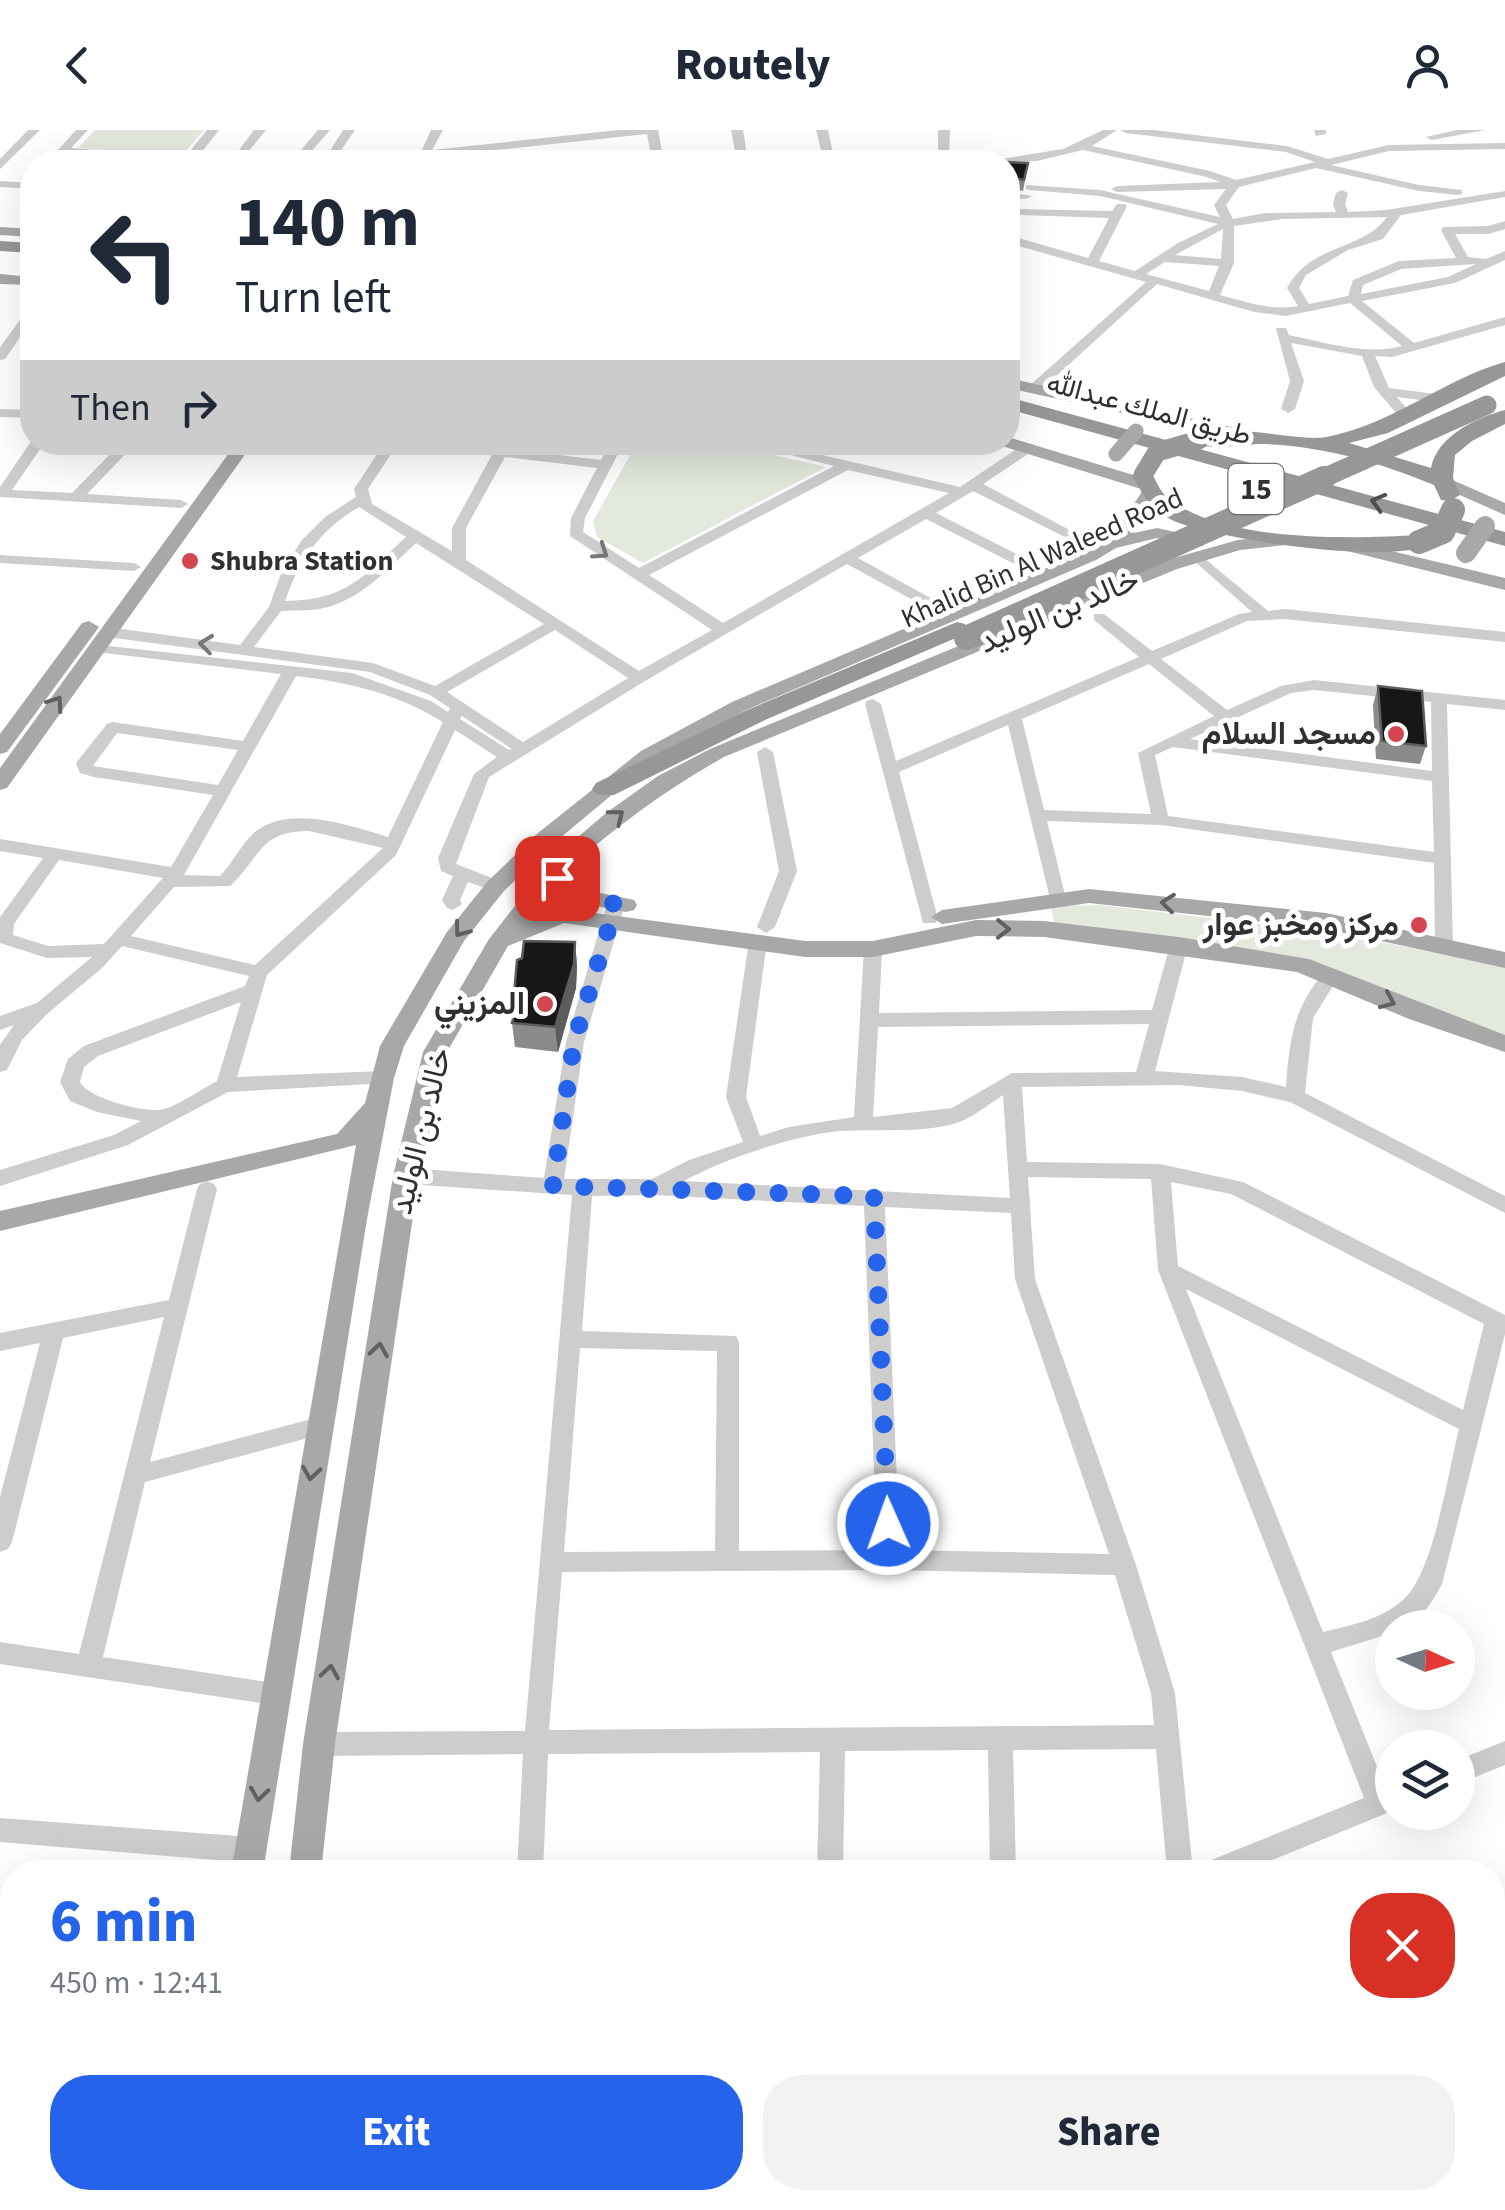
<!DOCTYPE html>
<meta charset="utf-8">
<style>
:root{--surface:#fff;--page:#f2f2f3;--text:#1f2937;--muted:#747a83;--accent:#2563eb}
body{margin:0;font-family:"Source Sans 3",Vazirmatn,sans-serif;background:var(--page);color:var(--text);height:100vh;display:flex;flex-direction:column;font-size:38px;white-space:nowrap}
*{box-sizing:border-box;margin:0}
p{font-size:32px;color:var(--muted)}
.icon{flex:none;width:55px;height:55px;fill:none;stroke:currentColor;stroke-width:2;stroke-linecap:round;stroke-linejoin:round}
.map{position:relative;flex:1;overflow:hidden}
.side{position:absolute;left:0px;top:1730px;width:1505px;height:350px;display:flex;flex-direction:column;background:var(--surface);border-radius:40px 40px 0 0;box-shadow:0 10px 40px #0002}
.side>*{flex:none}
.hud{position:absolute;left:20px;top:20px;width:1000px;height:305px;border-radius:40px;box-shadow:0 10px 40px #0002;background:#fff;color:var(--text);overflow:hidden}
.needle{width:65px;rotate:94deg}
.tools{position:absolute;left:1375px;top:1480px;display:grid;gap:20px}
.tools a{display:grid;place-items:center;width:100px;height:100px;border-radius:50%;background:var(--surface);box-shadow:0 10px 40px #0002;font-size:50px}
.pin{position:absolute;display:grid;place-items:center;width:85px;height:85px;color:#fff;margin:-42px;border-radius:20px;box-shadow:0 5px 15px #0006}
.me{position:absolute;width:110px;margin:-55px;rotate:358deg;stroke-linejoin:round;filter:drop-shadow(0 0 8px #0008)}
.turn{display:flex;align-items:center;gap:35px;height:210px;padding:0 50px;font-size:45px}
.turn .icon{width:130px;height:130px;stroke-width:2.5}
.turn b{display:block;font-size:70px;line-height:85px}
.then{display:flex;align-items:center;height:95px;padding:0 50px;background:#0003;gap:20px;font-size:38px}
.round{display:grid;place-items:center;flex:none;width:105px;height:105px;border-radius:40px;background:var(--page)}
.summary{display:flex;align-items:center;justify-content:space-between;height:170px;padding:0 50px}
h1{font-size:60px;font-weight:800;line-height:75px;color:var(--accent)}
.cta{display:flex;gap:20px;margin-top:auto;padding:20px 50px}
.cta a{flex:1;height:115px;border-radius:40px;background:var(--accent);color:#fff;font-size:40px;font-weight:800;line-height:115px;text-align:center}
.cta a+a{background:var(--page);color:var(--text)}
header{display:flex;justify-content:space-between;align-items:center;height:130px;padding:0 50px;background:var(--surface);font-size:45px;font-weight:800}
.map>svg:first-child{display:block}
.green{fill:#e3e9dd}
.lines{fill:none;stroke-linecap:round;stroke-linejoin:round}
.minor{fill:#cdcdcd;fill-rule:evenodd}
.major{fill:#a8a8a8;fill-rule:evenodd}
.highway{fill:#979797;fill-rule:evenodd}
.major-bridge-far1{stroke:#a8a8a8;stroke-width:15}
.major-bridge{stroke:#a8a8a8;stroke-width:20}
.highway-bridge-far1{stroke:#979797;stroke-width:19}
.highway-bridge{stroke:#979797;stroke-width:24}
.wall{fill:#8b8b8b}
.shaded-wall{fill:#5d5d5d}
.building{fill:#171717;stroke:#5d5d5d;stroke-width:2.5}
.oneway{stroke:#4f4f4f}
.oneway2{stroke:#777}
.oneway3{stroke:#606060}
.route{stroke:#2563eb;stroke-width:18;stroke-dasharray:0 32.4}
.poi-dot{fill:#d44552;stroke:#fff;stroke-width:4}
.labels{text-anchor:middle;dominant-baseline:central;stroke-width:10;stroke-linejoin:round;paint-order:stroke}
.far-street-label{font-size:28px;fill:#303030;stroke:#fff}
.far-poi-label{font-size:28px;font-weight:bold;fill:#303030;stroke:#fff;text-anchor:start}
.shield{fill:#fff;stroke:#6e6e6e;stroke-width:2.5}
.shield-label{font-size:30px;font-weight:bold;fill:#303030}
.street-label{font-size:32px;fill:#303030;stroke:#fff}
.poi-label{font-size:32px;font-weight:bold;fill:#303030;stroke:#fff;text-anchor:end}
</style>
<header><svg class="icon" aria-label="back" viewBox="0 0 24 24"><path d="M15 5l-7 7 7 7"/></svg>Routely<svg class="icon" aria-label="person" viewBox="0 0 24 24"><circle cx="12" cy="8" r="4"/><path d="M4 21q1-7 8-7t8 7"/></svg></header>
<div class="map">
<svg width="1505" height="2080" viewBox="0 0 1505 2080">
<rect width="100%" height="100%" fill="#fff"/>
<path class="green" d="M95,0H204L182,26L78,18Z
M637,313H722L826,337L643,433L597,407L593,391Z
M1099,775L1331,802L1505,837V905L1428,885L1282,825L1163,805L1055,798L1051,776Z"/>
<g class="lines">
<path class="minor" d="M28,0H40L0,39V29Z
M76,0H88L71,18L185,27L207,0H219L194,32L65,25L58,32H47Z
M254,0H266L240,32H230Z
M318,0H330L302,32H291Z
M343,0H355L333,32H323Z
M431,0H443L432,20L619,0H658L664,32H652L647,4L382,32H349L355,29L421,22Z
M731,0H743L748,32H737Z
M816,0H828L835,32H824Z
M938,0H950L949,32H938Z
M1103,0H1117L1092,16L1210,41L1236,50L1315,32L1286,22L1126,3L1120,0H1154L1287,16L1328,29L1389,15L1505,13V19L1389,21L1331,35L1419,55L1462,60V64L1458,65L1419,61L1316,38L1239,57L1226,75L1233,89L1265,83L1336,82L1333,74L1336,63L1342,60L1348,63L1345,74L1348,82L1386,80L1505,61V67L1401,85L1383,109L1348,120L1306,145L1299,158L1309,174L1348,166L1353,150L1399,131L1456,128L1441,100L1443,97L1488,96L1505,91V99L1489,104H1455L1468,127L1486,129L1505,121V130L1455,153L1362,171L1414,213L1505,187V195L1392,227L1375,226L1389,258L1443,265L1450,269L1443,273L1397,267L1414,287L1407,291L1402,290L1374,257L1362,226L1291,213L1304,251L1295,279L1288,283L1281,279L1290,251L1276,198H1286L1289,205C1324,212 1366,226 1402,216L1350,173L1286,186L1254,182L1157,154L1039,262H1029V256L1146,152L1008,113V105L1088,128L1109,88L1021,85L1015,81L1017,79L1112,81L1117,74H1125L1127,76L1099,131L1135,141L1178,113L1218,94L1100,66L1030,60L1026,59V55L1100,60L1220,87L1214,75L1226,59L1117,62L1111,59L1117,56L1220,52L1207,47L1083,20L1037,31L982,32L1063,19ZM1387,87C1361,122 1311,113 1287,158L1298,176C1272,181 1246,172 1220,165L1234,133V96L1282,89ZM1223,99L1221,129L1175,125ZM1165,132L1219,136L1209,161L1146,144ZM1476,134L1448,147L1361,164L1363,155L1401,139Z
M1314,0H1326V4L1316,6Z
M1457,0H1485L1432,10L1426,7Z
M0,51L32,53V59L0,57Z
M1008,62L1032,66L1026,69L1008,68Z
M32,178V190L5,229L0,230V217L28,179Z
M0,279L32,280V288L0,287Z
M32,310L45,312L12,360L72,363L122,312H137L87,364L181,370L188,374L181,378L0,367V357Z
M385,312H399L368,359L372,374L452,421V398L499,312H513L509,319L601,330L610,312H624L585,388L583,402L639,438L834,336L739,312H766L960,357L1024,314H1034V320L983,354L1081,406L1069,409L973,361L936,383L1048,440V446H1038L926,389L858,428L954,481V487H944L847,434L645,551L489,647L456,734L502,752L505,756L496,762L468,752L460,770L462,774L453,780L447,778L442,770L453,746L441,741L438,728L474,644L497,627L455,600L396,725L267,845L237,947L382,941L389,943L392,948L389,953L228,962L128,1015L0,1056V1040L114,1005L141,991L97,982L70,971L60,952L68,929L84,916L245,856L249,846L122,816L102,838L47,884L22,910L7,940L0,942V915L14,895L0,900V886L37,873L92,827L47,828L0,813V787L43,728L0,721V709L171,737L213,665L94,647L80,643L76,633L107,594L113,592L243,611L281,544L96,522L88,517L91,514L352,543L431,571L448,582L450,578L430,565L370,542L107,507L99,502L107,497L240,515L269,477L282,441L302,410L325,387L356,367L354,359ZM505,327L597,338L571,388L570,406L712,500L639,541L466,430V398ZM848,340L949,363L723,493L649,445ZM359,377L406,407C363,446 348,470 285,471C300,429 320,400 359,377ZM416,413L544,494L435,556L373,533L254,517L281,481C294,480 307,481 320,479C360,471 388,439 416,413ZM555,500L628,548L523,612L447,562ZM296,546C348,552 398,564 443,592L388,707C351,696 290,674 255,702C241,714 233,733 220,746L184,745ZM462,586L512,619L509,620L460,589ZM117,603L238,620L218,655L93,636ZM309,701L383,718L255,835L131,806L174,757L230,756C261,727 259,701 309,701ZM59,730L163,748L104,814L48,816L13,805L14,794ZM241,872L217,951C203,958 173,979 160,980C141,982 88,968 80,952L84,937L98,926Z
M1198,423L1268,481L1285,479L1505,502V512L1285,489L1247,491L1161,529L1227,580L1281,556L1314,550L1505,570V580L1447,574L1453,815L1450,819H1438L1435,815L1434,733L1161,695L1047,691L1066,769L1063,773H1051L1008,595L899,642L938,789L935,793H923L865,574L867,571L873,569L881,574L896,631L1139,527L1094,490V484H1104L1152,521L1239,484L1252,482L1193,430L1191,427ZM1149,534L1214,586L1138,623L1151,684L1044,680L1022,589ZM1314,560L1431,572L1432,641L1190,609L1291,563ZM1173,617L1432,651L1434,722L1168,686L1155,625Z
M0,425L134,433L141,437L134,441L0,433Z
M765,617L773,622L797,741L775,797L766,803L757,797L779,741L757,622Z
M616,768L625,774L584,912L564,1049H652L689,1030L743,1012L726,967L749,811L758,805L767,811L746,967L760,1006L789,997L854,987L864,819L873,813L882,819L879,883L1152,880L1170,815L1173,811H1185L1188,815L1155,941L1242,947L1286,957C1289,913 1293,878 1323,844H1335L1338,848L1313,888L1305,963L1505,1066V1083L1290,972L1242,961L1179,955L1022,957L1027,1032L1160,1034L1243,1052L1505,1185V1204L1442,1454C1432,1473 1417,1498 1392,1498V1503L1331,1522L1386,1659L1392,1657V1681L1243,1742H1200L1204,1733L1364,1668L1158,1140L1151,1049L1028,1047L1035,1149L1136,1435L1175,1563L1193,1742H1167L1156,1619L1013,1620L1016,1742H990L988,1620L845,1621L843,1742H817L820,1622L548,1624L543,1742H517L523,1624L319,1626L310,1622L307,1614L310,1606L319,1602L525,1601L572,1065L406,1054L399,1051L396,1046L399,1041L406,1038L544,1048L566,912L607,774ZM1149,894L1136,942L1012,943L952,978L873,987L878,897ZM1003,965L1010,1068L684,1051C723,1029 795,1005 840,1001C875,998 931,1005 964,990C977,984 991,973 1003,965ZM1171,1052L1231,1064L1484,1194L1463,1280L1178,1136ZM655,1065L864,1076L877,1420L739,1421V1212L736,1206L582,1201L592,1066ZM885,1077L1011,1083L1015,1149L1109,1424L900,1420ZM1186,1159L1459,1299C1448,1342 1434,1443 1403,1470C1381,1490 1351,1495 1323,1502ZM580,1218L717,1221L715,1421L564,1422ZM889,1440L1115,1445L1151,1563L1154,1595L549,1600L562,1442Z
M207,1051L214,1054L217,1059L150,1332L319,1287L327,1289L330,1296L327,1303L319,1305L145,1352L103,1527L274,1553L283,1556L286,1564L283,1572L274,1575L0,1534V1512L79,1524L164,1187L63,1208L12,1412L8,1419L0,1422V1367L40,1213L0,1221V1203L169,1170L197,1059L200,1054Z
M1505,1611V1635L1458,1654V1630Z
M0,1688L251,1707L260,1711L264,1720L260,1729L251,1733L0,1712Z
M0,1785L12,1791V1819L0,1814Z
M1505,1838V1867L1492,1872V1844Z
M1178,2068H1206V2080H1178Z
M1423,2068H1451L1449,2080H1421Z"/>
<path class="major" d="M0,97L32,99V107L0,105Z
M0,144L32,147V155L0,154Z
M1008,248L1244,300L1253,305L1244,310L1008,258Z
M1008,307L1150,350L1153,354L1150,358H1138L1002,316L1000,312H1008Z
M237,312H254L7,658L0,660V638Z
M1441,345L1505,373V385L1435,354V346Z
M1149,359L1158,364L1134,403L1157,398L1203,408V416L1157,408L1116,418L1096,430L746,580L655,629L554,713L504,761L464,811L404,916L394,948L367,1089L263,1742H231L356,1015L0,1101V1081L337,1004L365,973L380,916L447,802L488,751L538,703L641,621L732,572L1084,422L1119,397L1143,360Z
M1288,405L1294,406V414L1240,420L1177,439L724,627C667,659 618,695 569,738L571,753L577,758L634,770L637,775L634,780L626,782L562,769L551,760L529,788L564,779L805,811H873L976,790L1044,791L1179,807L1309,829L1505,905V922L1409,889L1297,842L1044,807L976,806L873,827H805L564,793L508,816L447,922L419,1046L335,1614L321,1742H289L303,1614L393,1046L423,922L489,809L550,731L606,683L658,646L710,619L1163,431L1238,410Z
M1345,410L1505,448V460L1339,419V411Z
M89,491L99,497L7,622L0,624V604L82,493Z
M1089,759L1326,783L1505,822V838L1326,799L1089,773L942,794L931,787L942,780Z
M0,1914L12,1919V1961L0,1956Z
M0,1994L12,1999V2044L0,2039Z
M32,2068H73L78,2080H37Z
M106,2068H148L153,2080H111Z
M255,2068H291L290,2080H254Z"/>
<path class="highway" d="M0,111L32,113V123L0,121Z
M1505,232V246L1388,303L1349,313L1431,338C1437,306 1476,288 1505,280V294L1472,311L1455,325L1453,348L1460,365L1449,371L1441,370L1434,355C1379,332 1325,317 1266,314C1245,313 1204,323 1189,310C1214,287 1296,313 1326,307C1394,294 1444,249 1505,232Z
M1008,267L1505,402V416L1008,279Z
M1143,339L1150,341C1156,349 1159,361 1167,367C1221,413 1351,409 1419,405L1430,412C1404,438 1208,408 1172,390C1151,379 1143,366 1132,345Z
M957,492L965,494L968,499L965,504L765,590L614,665H596L592,659L596,653L747,580Z"/>
<path class="major-bridge-far1" d="M1116,324L1136,301"/>
<path class="major-bridge" d="M1466,423L1485,396"/>
<path class="highway-bridge-far1" d="M1143,345L1157,322L1199,310
M1319,350L1487,275"/>
<path class="highway-bridge" d="M1419,412L1443,402L1453,380
M966,508L1324,348"/>
</g>
<path class="wall" d="M1008,32L1028,33L1023,61L1009,58Z
M1378,556L1426,616L1420,634L1376,629L1373,575Z
M575,812L577,836L576,858L558,922L515,917L512,893L515,879L514,865L522,828Z"/>
<path class="shaded-wall" d="M575,812L577,836L576,858L558,922L555,897Z"/>
<path class="building" d="M633,27L644,29V32H594H630Z
M1008,32L1028,33L1024,50L1010,47L1008,49Z
M1378,556L1422,561L1426,616L1382,611Z
M524,811L575,812L574,834L555,897L512,893L519,865H514L517,830L522,828Z"/>
<defs><path id="oneway-chevron" d="M-2-3.5L2.5 0L-2 3.5" fill="none" stroke-width="1.6" stroke-linecap="round" stroke-linejoin="round" transform="scale(2.5)"/></defs>
<use class="oneway" href="#oneway-chevron" transform="translate(1378 372) rotate(-164)"/>
<g class="oneway2">
<use href="#oneway-chevron" transform="translate(601 422) rotate(34)"/>
<use href="#oneway-chevron" transform="translate(206 514) rotate(-173)"/>
</g>
<g class="oneway3">
<use href="#oneway-chevron" transform="translate(56 573) rotate(-55)"/>
<use href="#oneway-chevron" transform="translate(617 686) rotate(-38)"/>
<use href="#oneway-chevron" transform="translate(1168 773) rotate(-174)"/>
<use href="#oneway-chevron" transform="translate(1003 799) rotate(1)"/>
<use href="#oneway-chevron" transform="translate(461 800) rotate(127)"/>
<use href="#oneway-chevron" transform="translate(1388 871) rotate(23)"/>
<use href="#oneway-chevron" transform="translate(379 1220) rotate(-81)"/>
<use href="#oneway-chevron" transform="translate(311 1343) rotate(99)"/>
<use href="#oneway-chevron" transform="translate(330 1542) rotate(-81)"/>
<use href="#oneway-chevron" transform="translate(259 1664) rotate(98)"/>
</g>
<g class="lines">
<path class="route" d="M557,748L570,764L616,774L574,912L553,1056L874,1066L888,1394"/>
</g>
<g class="poi-dot">
<circle cx="190" cy="431" r="10"/>
<circle cx="1396" cy="604" r="10"/>
<circle cx="1419" cy="795" r="10"/>
<circle cx="545" cy="874" r="10"/>
</g>
<g class="labels">
<g class="far-street-label">
<text transform="translate(1149 279) rotate(15)">طريق الملك عبدالله</text>
<text transform="translate(1042 428) rotate(-24)">Khalid Bin Al Waleed Road</text>
</g>
<g class="far-poi-label">
<text x="210" y="431">Shubra Station</text>
</g>
<rect class="shield" x="1228.5" y="334" width="55" height="50" rx="8"/>
<g class="shield-label">
<text x="1256" y="359">15</text>
</g>
<g class="street-label">
<text transform="translate(1059 481) rotate(-23)">خالد بن الوليد</text>
<text transform="translate(421 1001) rotate(-76)">خالد بن الوليد</text>
</g>
<g class="poi-label">
<text x="1376" y="604">مسجد السلام</text>
<text x="1399" y="795">مركز ومخبز عوار</text>
<text x="525" y="874">المزيني</text>
</g>
</g>
</svg>
<div class="tools">
<a><svg class="needle" viewBox="-14 -14 28 28"><path d="M0-13l5 13h-10z" fill="#e53935"/><path d="M0 13l5-13h-10z" fill="#747a83"/></svg></a>
<a><svg class="icon" aria-label="layers" viewBox="0 0 24 24"><path d="M12 4l9 5-9 5-9-5zM3 14l9 5 9-5"/></svg></a>
</div>
<div class="pin" style="left:557px;top:748px;background:#d93025"><svg class="icon" aria-label="arrive" viewBox="0 0 24 24"><path d="M6 21V4h12l-3 4 3 4H6"/></svg></div>
<svg class="me" style="left:888px;top:1394px" viewBox="-20 -20 40 40"><circle r="17" fill="#2563eb" stroke="#fff" stroke-width="3"/><path d="M0-11L8 9 0 5-8 9z" fill="#fff"/></svg>
<div class="hud">
<div class="turn"><svg class="icon" aria-label="left" viewBox="0 0 24 24"><path d="M17 20v-9H6M10 6l-5 5 5 5"/></svg><div><b>140 m</b>Turn left</div></div>
<div class="then">Then<svg class="icon" aria-label="right" viewBox="0 0 24 24"><path d="M7 20v-9h11M14 6l5 5-5 5"/></svg></div>
</div>
<section class="side">
<div class="summary"><div><h1>6 min</h1><p>450 m · 12:41</p></div><a class="round" style="background:#d93025;color:#fff"><svg class="icon" aria-label="close" viewBox="0 0 24 24"><path d="M6 6l12 12M18 6L6 18"/></svg></a></div>
<div class="cta"><a>Exit</a><a>Share</a></div>
</section>
</div>
